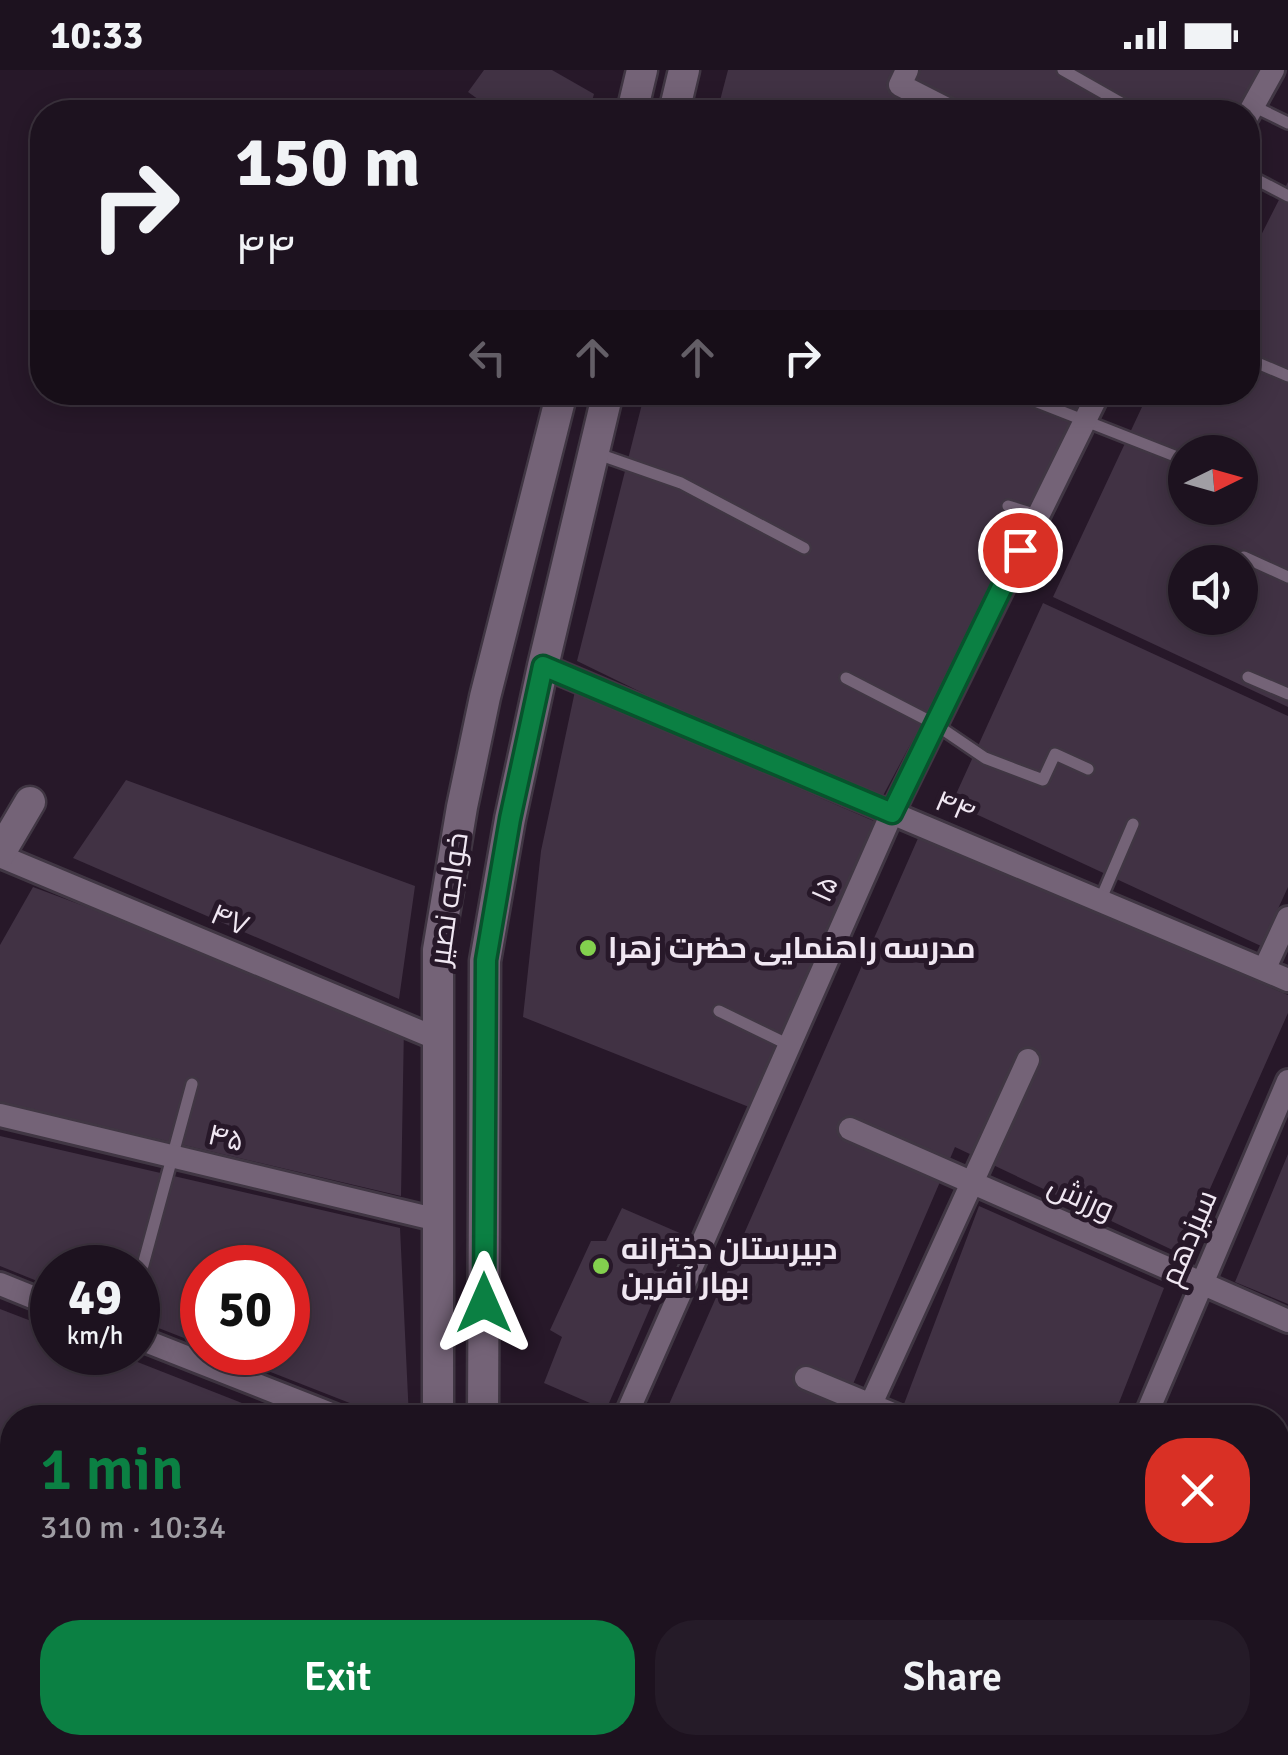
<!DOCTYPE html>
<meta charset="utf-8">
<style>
:root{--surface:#1d121f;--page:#251b28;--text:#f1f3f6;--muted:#a09ea4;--line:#3b323d;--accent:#0b8043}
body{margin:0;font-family:Signika,Cairo,sans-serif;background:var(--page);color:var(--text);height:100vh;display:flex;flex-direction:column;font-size:38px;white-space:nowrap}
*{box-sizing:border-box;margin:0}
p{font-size:32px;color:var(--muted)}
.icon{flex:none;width:55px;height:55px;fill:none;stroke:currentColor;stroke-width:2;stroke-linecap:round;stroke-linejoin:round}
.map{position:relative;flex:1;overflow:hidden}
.sheet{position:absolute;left:0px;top:1335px;width:1290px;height:350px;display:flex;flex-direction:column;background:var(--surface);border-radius:40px 40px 0 0;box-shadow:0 5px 25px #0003,0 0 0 2px var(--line)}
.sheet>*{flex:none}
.hud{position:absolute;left:30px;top:30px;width:1230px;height:305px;border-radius:40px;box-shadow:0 5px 25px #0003,0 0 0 2px var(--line);background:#1d121f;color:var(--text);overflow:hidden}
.needle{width:65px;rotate:85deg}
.fabs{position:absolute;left:1168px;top:365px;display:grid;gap:20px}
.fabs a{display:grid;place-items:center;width:90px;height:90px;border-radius:50%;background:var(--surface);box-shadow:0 5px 25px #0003,0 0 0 2px var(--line);font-size:50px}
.speed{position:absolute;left:30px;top:1175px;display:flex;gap:20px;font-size:50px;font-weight:700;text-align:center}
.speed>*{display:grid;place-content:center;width:130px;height:130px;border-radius:50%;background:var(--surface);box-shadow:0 5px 25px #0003,0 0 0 2px var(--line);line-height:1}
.speed small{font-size:25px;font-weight:400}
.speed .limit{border:15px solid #d22;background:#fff;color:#111}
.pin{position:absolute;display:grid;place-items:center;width:85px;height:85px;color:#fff;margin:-42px;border:5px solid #fff;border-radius:50%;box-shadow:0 2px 10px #0007}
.me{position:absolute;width:110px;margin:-55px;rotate:0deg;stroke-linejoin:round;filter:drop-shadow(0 0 8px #0008)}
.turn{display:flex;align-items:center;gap:35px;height:210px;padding:0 40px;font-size:45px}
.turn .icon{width:130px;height:130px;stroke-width:2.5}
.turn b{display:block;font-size:70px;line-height:85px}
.lanes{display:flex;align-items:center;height:95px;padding:0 40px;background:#0003;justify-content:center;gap:50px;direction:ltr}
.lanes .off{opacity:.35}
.round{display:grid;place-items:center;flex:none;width:105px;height:105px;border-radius:40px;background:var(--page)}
.headline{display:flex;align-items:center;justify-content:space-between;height:170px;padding:0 40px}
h1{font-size:60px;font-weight:600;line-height:75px;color:var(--accent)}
.action{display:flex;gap:20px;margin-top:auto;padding:20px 40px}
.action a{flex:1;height:115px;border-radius:40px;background:var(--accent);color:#fff;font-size:40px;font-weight:600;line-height:115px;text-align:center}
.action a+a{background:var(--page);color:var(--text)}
.status{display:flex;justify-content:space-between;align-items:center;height:70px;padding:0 50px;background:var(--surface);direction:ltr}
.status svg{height:28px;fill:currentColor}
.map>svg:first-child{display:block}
.building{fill:#413244;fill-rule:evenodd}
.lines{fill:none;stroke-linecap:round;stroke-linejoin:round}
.lane-casing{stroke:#403643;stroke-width:16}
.street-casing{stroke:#403643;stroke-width:28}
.secondary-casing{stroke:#403643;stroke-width:35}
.lane{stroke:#746377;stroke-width:11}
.street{stroke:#746377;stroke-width:22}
.secondary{stroke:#746377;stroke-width:30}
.route-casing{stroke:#07532c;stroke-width:25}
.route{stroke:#0b8043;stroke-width:18}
.poi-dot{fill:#83d04e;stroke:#271829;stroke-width:4}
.labels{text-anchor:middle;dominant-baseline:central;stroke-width:10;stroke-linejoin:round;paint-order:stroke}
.street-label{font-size:30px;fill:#f0e7f2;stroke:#271829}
.poi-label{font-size:30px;font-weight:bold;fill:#f0e7f2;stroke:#271829;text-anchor:start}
</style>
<div class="status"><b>10:33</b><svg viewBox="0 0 49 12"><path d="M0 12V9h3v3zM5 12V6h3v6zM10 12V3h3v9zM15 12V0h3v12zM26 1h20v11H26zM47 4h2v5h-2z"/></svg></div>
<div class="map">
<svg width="1288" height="1685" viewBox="0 0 1288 1685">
<rect width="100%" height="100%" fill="#271829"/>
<path class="building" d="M484,0H552L594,24L589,42H496L468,22Z
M728,0H1270L1247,42H717Z
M1288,112V637L1053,527L1149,322H1248V191ZM1185,382H1240V438H1185ZM1185,492H1240V548H1185Z
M645,322H1098L877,737L577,591Z
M1043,533L1288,646V817L1261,876L952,733Z
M575,621L876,752L749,1037L523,947L541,781Z
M126,710L415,816L399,929L73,788Z
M919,766L1288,925V943L1181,1184L955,1077L841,1342L854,1348H663Z
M33,817L404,955L401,1126L0,1032V875Z
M0,1066L400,1158L409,1348H388L222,1283L288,1282V1198H202V1275L138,1250V1198H52V1217L0,1196Z
M1288,1084V1234L1235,1212Z
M979,1136L1164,1218L1113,1348H935L904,1334Z
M622,1138L682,1164L606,1340L544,1313L562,1267L550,1260L591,1171H606Z
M0,1239L52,1259V1282H112L280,1348H12V1441L0,1436Z
M0,1552L12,1557V1672H57L51,1685H0Z
M1288,1602V1631L1278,1626Z
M1278,1661L1288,1666V1685H1026L1030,1672H1278Z
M94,1672H313L328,1685H88Z
M610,1672H987L981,1685H641Z"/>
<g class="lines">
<defs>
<path id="lane" d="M1063,0L1137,42
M1253,36L1288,53
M1248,105L1288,126
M1248,289L1288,306
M722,322L733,327
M1012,322L1185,390
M598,384L681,413L804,478
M1240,412L1247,415
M1008,436L1037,445
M1244,487L1288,507
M1248,607L1288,624
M846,608L935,654L985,688L1043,710L1055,684L1088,699
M1100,831L1133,754
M719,941L789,975
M143,1195L192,1014"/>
<path id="street" d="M907,0L900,15L953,42
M1248,45L1273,0
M543,596L1288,910
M0,786L438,969
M1264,900L1288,848
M0,1045L438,1150
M850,1059L1288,1251
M0,1214L52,1235
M138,1268L341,1348
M806,1308L902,1348
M871,1334L1028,990
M625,1348L892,743L1099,322
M1145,1348L1288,1011
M1278,1642L1288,1646
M1002,1685L1007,1672"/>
<path id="secondary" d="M632,42L642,0
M674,42L684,0
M0,783L30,732
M438,1348V880L462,737L485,627L562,322
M483,1348L485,891L510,749L543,596L608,322
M0,1473L12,1478
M0,1517L12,1522
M376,1672L406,1685
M500,1672L532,1685
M70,1685L76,1672
M449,1685L455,1672"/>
</defs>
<use href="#lane" class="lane-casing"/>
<use href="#street" class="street-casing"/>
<use href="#secondary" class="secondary-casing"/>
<use href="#lane" class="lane"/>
<use href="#street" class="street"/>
<use href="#secondary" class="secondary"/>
</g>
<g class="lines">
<defs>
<path id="route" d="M484,1233L486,890L510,749L543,596L892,743L1020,480"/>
</defs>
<use href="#route" class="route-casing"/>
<use href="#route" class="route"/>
</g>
<g class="poi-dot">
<circle cx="588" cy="878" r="10"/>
<circle cx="601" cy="1196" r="10"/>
</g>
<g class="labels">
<g class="street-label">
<text transform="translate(955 737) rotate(23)">۴۴</text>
<text transform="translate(825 819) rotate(-66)">۱۵</text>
<text transform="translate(449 829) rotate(-82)">خواجه نصیر</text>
<text transform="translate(230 850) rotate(23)">۴۷</text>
<text transform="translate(226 1068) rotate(13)">۴۵</text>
<text transform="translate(1081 1128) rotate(24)">ورزش</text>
<text transform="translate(1189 1168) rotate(-67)">سیزدهم</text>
</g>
<g class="poi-label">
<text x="608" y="878">مدرسه راهنمایی حضرت زهرا</text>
<text x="621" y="1179">دبیرستان دخترانه<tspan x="621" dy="34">بهار آفرین</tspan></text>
</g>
</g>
</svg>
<div class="fabs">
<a><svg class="needle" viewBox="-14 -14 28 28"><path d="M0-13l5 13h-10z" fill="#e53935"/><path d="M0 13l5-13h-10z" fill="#a09ea4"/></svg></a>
<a><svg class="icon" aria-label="sound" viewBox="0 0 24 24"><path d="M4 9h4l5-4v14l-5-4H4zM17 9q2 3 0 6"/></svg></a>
</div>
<div class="speed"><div>49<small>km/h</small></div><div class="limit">50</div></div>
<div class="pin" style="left:1020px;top:480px;background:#d93025"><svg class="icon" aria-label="arrive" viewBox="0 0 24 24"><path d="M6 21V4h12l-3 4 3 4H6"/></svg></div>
<svg class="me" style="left:484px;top:1233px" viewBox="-20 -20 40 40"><path d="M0-17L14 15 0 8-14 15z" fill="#0b8043" stroke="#fff" stroke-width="4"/></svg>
<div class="hud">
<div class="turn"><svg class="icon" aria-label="right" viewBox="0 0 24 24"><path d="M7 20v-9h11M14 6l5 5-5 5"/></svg><div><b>150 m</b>۴۴</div></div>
<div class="lanes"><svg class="icon off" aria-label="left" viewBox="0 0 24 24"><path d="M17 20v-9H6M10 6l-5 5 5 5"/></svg><svg class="icon off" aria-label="ahead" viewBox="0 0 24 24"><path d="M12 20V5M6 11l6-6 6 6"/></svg><svg class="icon off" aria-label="ahead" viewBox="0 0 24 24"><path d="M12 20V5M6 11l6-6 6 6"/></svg><svg class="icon" aria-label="right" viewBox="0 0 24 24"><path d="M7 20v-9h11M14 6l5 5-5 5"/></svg></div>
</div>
<section class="sheet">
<div class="headline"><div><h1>1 min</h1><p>310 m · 10:34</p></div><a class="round" style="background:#d93025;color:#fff"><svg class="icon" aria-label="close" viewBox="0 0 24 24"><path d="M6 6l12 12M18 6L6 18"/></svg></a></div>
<div class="action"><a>Exit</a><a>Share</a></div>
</section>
</div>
